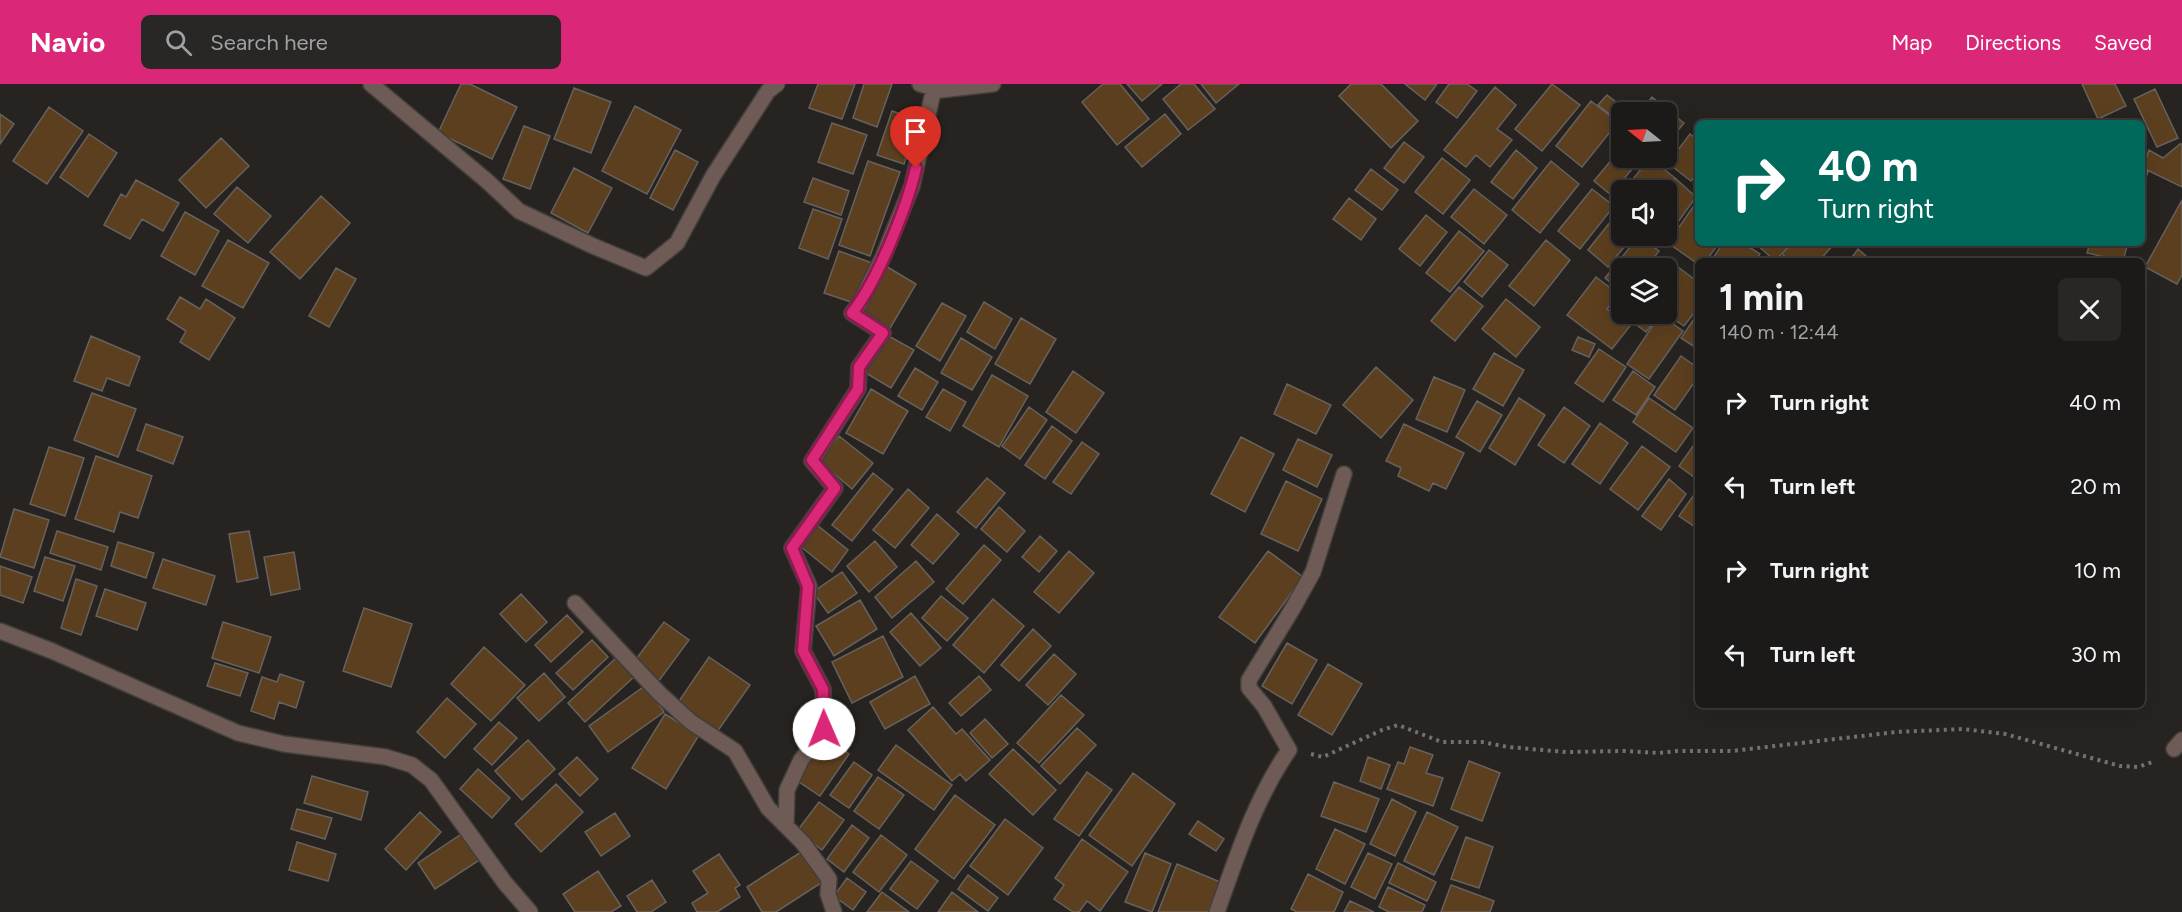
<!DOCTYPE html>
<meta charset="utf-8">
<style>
:root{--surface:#1c1a18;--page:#292725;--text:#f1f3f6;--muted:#a0a1a2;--line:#3a3837;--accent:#db2777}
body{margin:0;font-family:Figtree,sans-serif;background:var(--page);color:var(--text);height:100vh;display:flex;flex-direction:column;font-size:22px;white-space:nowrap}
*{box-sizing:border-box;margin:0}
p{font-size:20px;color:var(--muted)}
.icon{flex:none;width:33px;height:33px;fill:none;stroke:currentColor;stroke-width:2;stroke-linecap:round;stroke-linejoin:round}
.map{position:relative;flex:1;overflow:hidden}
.side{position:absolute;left:1695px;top:174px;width:450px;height:450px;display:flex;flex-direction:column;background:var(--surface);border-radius:9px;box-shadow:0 6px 24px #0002,0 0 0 2px var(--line)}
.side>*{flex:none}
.guide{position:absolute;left:1695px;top:36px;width:450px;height:126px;border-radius:9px;box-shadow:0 6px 24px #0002,0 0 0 2px var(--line);background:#00695c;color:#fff;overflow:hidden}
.needle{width:39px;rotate:288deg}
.controls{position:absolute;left:1611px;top:18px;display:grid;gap:12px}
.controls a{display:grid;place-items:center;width:66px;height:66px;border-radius:9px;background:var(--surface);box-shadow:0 6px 24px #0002,0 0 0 2px var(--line);font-size:30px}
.pin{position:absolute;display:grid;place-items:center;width:51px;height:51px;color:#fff;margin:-62px -26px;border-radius:50% 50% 50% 0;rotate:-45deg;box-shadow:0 0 6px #0007}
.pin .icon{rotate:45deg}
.me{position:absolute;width:66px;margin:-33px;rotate:359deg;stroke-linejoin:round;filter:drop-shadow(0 0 4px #0008)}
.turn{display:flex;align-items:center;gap:21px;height:126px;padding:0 24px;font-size:27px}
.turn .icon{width:78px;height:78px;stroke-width:2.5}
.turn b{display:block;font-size:42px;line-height:51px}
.round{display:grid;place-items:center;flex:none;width:63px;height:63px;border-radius:9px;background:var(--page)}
.overview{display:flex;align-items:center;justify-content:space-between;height:102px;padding:0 24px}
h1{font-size:36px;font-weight:700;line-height:45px}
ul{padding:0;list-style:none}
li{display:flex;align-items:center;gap:18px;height:84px;padding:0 24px}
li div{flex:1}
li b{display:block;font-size:22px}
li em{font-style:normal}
header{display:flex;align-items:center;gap:36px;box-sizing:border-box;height:84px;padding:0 30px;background:var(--accent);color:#fff}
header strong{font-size:28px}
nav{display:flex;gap:33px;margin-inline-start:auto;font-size:21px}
.search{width:420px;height:54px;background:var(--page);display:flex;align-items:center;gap:15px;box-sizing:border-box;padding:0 21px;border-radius:9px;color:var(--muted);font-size:22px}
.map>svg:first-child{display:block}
.building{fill:#5c3f1e;stroke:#65625f;stroke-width:1.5}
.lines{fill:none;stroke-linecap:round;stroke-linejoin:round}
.minor-casing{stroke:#403e3b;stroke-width:18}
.path{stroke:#74716f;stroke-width:4;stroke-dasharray:3 4.5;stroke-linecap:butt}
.minor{stroke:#6f5b55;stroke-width:15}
.route-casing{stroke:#8e194d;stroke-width:15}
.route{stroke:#db2777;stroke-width:10}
</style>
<header>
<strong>Navio</strong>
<div class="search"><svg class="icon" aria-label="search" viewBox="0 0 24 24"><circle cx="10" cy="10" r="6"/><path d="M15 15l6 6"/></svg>Search here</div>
<nav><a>Map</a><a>Directions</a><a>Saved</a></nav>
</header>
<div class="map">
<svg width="2182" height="828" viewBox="0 0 2182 828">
<rect width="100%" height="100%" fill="#262320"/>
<path class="building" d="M461,0H470L517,23L492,75L438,49Z
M818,0H855L842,35L809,24Z
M864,0H892L877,43L853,34Z
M1103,0H1120L1149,35L1117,61L1082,18Z
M1127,0H1162L1142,17Z
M1181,0H1194L1215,25L1188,46L1163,15Z
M1201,0H1239L1216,19Z
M1351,0H1381L1418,37L1391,64L1339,12Z
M1405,0H1437L1425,16Z
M1449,0H1467L1477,7L1457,34L1436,18Z
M1552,0L1580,21L1542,67L1515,45Z
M2082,0H2115L2126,22L2098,35Z
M1495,3L1516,21L1497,45L1512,56L1490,83L1476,71L1466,83L1444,66Z
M574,4L611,18L591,69L554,55Z
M2155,5L2178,54L2157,63L2134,15Z
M1607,11L1629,28H1622L1621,39L1598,21Z
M1652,13L1684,39L1666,61V28H1640Z
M1591,17L1618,38L1582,83L1556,62Z
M635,22L681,46L647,110L602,87Z
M49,23L83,47L47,100L13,77Z
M892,27L919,36L904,80L877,71Z
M0,30L14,40L0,60Z
M1165,30L1181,50L1142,83L1125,63Z
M832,39L867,51L853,90L818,78Z
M524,42L550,52L530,105L503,95Z
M89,50L117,69L88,113L60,93Z
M1690,50L1698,56V88L1691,97L1668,79Z
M221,54L249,82L206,124L179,96Z
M1404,58L1424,73L1404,99L1384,84Z
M2180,60H2182V103L2143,84L2149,66L2163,74Z
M1622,63V74H1641L1611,111L1594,97Z
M675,66L698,78L673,126L650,114Z
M1516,66L1537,84L1513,115L1491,98Z
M1442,74L1470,96L1443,130L1415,108Z
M1650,74L1675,94L1664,106H1624Z
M868,77L900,88L870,172L839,161Z
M1551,77L1579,100L1540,149L1512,126Z
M574,84L612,104L588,149L551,129Z
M1371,85L1398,106L1382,126L1355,106Z
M2142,85L2148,87L2142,108Z
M813,94L849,107L841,131L804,118Z
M1675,94L1696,113L1667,153L1665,152L1666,106H1664Z
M136,96L179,119L163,147L142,135L130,155L104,141L121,110L126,113Z
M237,103L271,132L248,159L214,130Z
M1474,105L1507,131L1484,160L1451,133Z
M1592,105L1614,122L1580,165L1558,147Z
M321,112L350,139L300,195L270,168Z
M1349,114L1376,135L1361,156L1333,135Z
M2182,116V191L2177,200L2145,183Z
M1695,120L1698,122V159H1719L1706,177H1698V180L1668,159Z
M813,125L842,135L828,175L799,164Z
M1619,127L1622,129V152H1633L1608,183L1588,166Z
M185,128L219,147L195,191L161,172Z
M1426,131L1447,148L1420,182L1399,165Z
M1459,147L1484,167L1450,208L1426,189Z
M1639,152L1659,167L1646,184H1622V208L1605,194Z
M228,156L269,179L243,224L202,202Z
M1546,156L1570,176L1534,222L1509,202Z
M1723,159H1743L1760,170L1755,177H1711Z
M1755,159H1792L1775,177Z
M1792,159H1835L1819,177H1790L1782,170Z
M2090,159H2128L2123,177L2087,169Z
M1858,165L1872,177H1849Z
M1489,166L1508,181L1482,213L1464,198Z
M839,167L872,179L857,220L824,209Z
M1674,180L1698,198V224L1684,242L1666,230V190Z
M884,181L916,200L889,246L857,227Z
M336,184L356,195L329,243L309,232Z
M1596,193L1618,210L1607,225L1630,242L1612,265L1567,231Z
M1459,203L1483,222L1455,257L1431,237Z
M180,213L200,225L206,215L235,234L209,276L180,258L186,247L167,235Z
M1506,215L1540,243L1516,273L1482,245Z
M984,218L1012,235L995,265L967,248Z
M942,219L966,232L940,277L916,262Z
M1698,229V265L1681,254Z
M1622,230H1660L1646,248Z
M1660,231L1683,247L1649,295L1627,280Z
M1021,234L1056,255L1030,300L995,280Z
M885,250L914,266L891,304L864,288Z
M91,252L140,273L129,302L107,294L102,307L74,297Z
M1578,253L1595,260L1589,273L1572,266Z
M961,254L992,273L972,306L941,289Z
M1599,265L1626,283L1603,318L1575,299Z
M1494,269L1524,286L1503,322L1473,305Z
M1681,272L1698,284V293L1675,326L1654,311Z
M1376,283L1413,316L1381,354L1343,321Z
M915,284L938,298L922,326L898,312Z
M1073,287L1104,309L1076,349L1046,328Z
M1633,287L1655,303L1636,331L1613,316Z
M992,291L1028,312L999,363L963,342Z
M1434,293L1465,306L1447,348L1416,335Z
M1287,300L1331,321L1316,350L1274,330Z
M871,305L908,327L883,370L846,349Z
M943,305L966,318L950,347L926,333Z
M92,309L136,325L118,373L74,356Z
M1519,314L1545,331L1515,381L1489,364Z
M1649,314L1693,344L1676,368L1633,338Z
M1477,317L1502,331L1480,368L1456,353Z
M1029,323L1047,336L1020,375L1002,362Z
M1564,323L1590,342L1564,379L1538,361Z
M1600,339L1628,359L1600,400L1572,380Z
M146,340L183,353L173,380L137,366Z
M1404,340L1464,369L1446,405L1433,399L1429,407L1398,392L1401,384L1386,377Z
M1052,342L1072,357L1045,395L1025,381Z
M839,352L873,379L852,405L819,377Z
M1241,353L1274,370L1245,428L1211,410Z
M1298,355L1332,371L1317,403L1283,386Z
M1698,355V396L1679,382Z
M1082,358L1099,370L1071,410L1053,398Z
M1642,362L1670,383L1638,426L1610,405Z
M49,363L84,374L65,432L30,420Z
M96,372L152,392L138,434L120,428L114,448L75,435Z
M873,389L893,405L852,457L832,441Z
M987,394L1005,409L976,444L957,428Z
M1669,395L1686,410L1661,446L1642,432Z
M1286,397L1322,415L1298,467L1261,450Z
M908,405L929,424L895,464L873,446Z
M1698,405V445L1679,432Z
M999,423L1025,447L1007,468L981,445Z
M14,425L49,436L34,484L0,473Z
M937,430L959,450L933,480L911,461Z
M817,441L848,466L832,488L800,462Z
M57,447L108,463L101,486L50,469Z
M249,447L258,494L237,498L229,450Z
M1040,452L1057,467L1039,488L1022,473Z
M875,457L897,483L869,508L847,482Z
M118,458L154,469L146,494L111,482Z
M984,461L1001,476L963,520L946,505Z
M1069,467L1094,489L1059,529L1034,508Z
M1268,467L1303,493L1255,559L1219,533Z
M294,468L300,505L271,511L264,473Z
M45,473L75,482L63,517L34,507Z
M163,475L215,492L206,521L153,504Z
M916,477L934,498L892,534L875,513Z
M0,482L32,493L23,519L0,511Z
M842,488L857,509L828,529L813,508Z
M76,495L97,502L81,551L61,544Z
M105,505L146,519L137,546L96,532Z
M521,510L547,538L526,558L500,530Z
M941,512L968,534L947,557L922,534Z
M993,515L1024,542L984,589L953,561Z
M860,516L877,545L834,572L816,542Z
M364,524L412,540L391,603L343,587Z
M911,529L941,564L920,582L890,548Z
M567,531L583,548L551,578L535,561Z
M223,538L271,553L259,589L212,574Z
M664,538L689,556L658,598L633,579Z
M1033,545L1051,562L1019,597L1001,581Z
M883,552L903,593L852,619L832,578Z
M592,556L608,573L573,606L556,589Z
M1287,559L1317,576L1292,620L1262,602Z
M484,563L525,601L491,637L451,600Z
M1054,570L1076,590L1048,621L1026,601Z
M617,573L635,592L585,638L568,619Z
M709,573L750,601L717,648L677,620Z
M215,579L248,589L240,612L207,602Z
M1328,580L1362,600L1332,651L1298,631Z
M544,589L565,613L539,637L517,614Z
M280,590L304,598L296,624L279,618L274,635L251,627L262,593L277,598Z
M915,592L930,620L885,645L870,618Z
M979,592L991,606L961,632L949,619Z
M646,601L664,628L608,668L589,642Z
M1061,611L1084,631L1039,679L1017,659Z
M447,614L476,640L445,674L417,648Z
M933,623L956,650L962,645L990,676L966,697L960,690L952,697L908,646Z
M665,630L699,651L666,705L632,684Z
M985,635L1008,660L992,674L970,649Z
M499,638L517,654L492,681L474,665Z
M1077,644L1096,661L1060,700L1041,682Z
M826,654L849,670L820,712L796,696Z
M528,656L555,685L522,716L495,687Z
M896,661L952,701L934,726L878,686Z
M1410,663L1433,671L1426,689L1443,694L1433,722L1387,705L1398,678L1404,680Z
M1013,665L1056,706L1033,731L989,690Z
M577,673L598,695L580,712L559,690Z
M1368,673L1390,681L1381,705L1360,697Z
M1469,677L1500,689L1482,737L1451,725Z
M854,678L872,691L849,724L830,711Z
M478,685L510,714L492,734L460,705Z
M1087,688L1112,706L1079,752L1054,735Z
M1133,689L1175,720L1132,782L1089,751Z
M312,692L368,708L361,736L304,719Z
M878,693L904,711L879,745L854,727Z
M1334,698L1379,715L1366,748L1321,732Z
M556,700L583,728L541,768L515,740Z
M955,711L995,741L954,795L915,765Z
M1392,715L1416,728L1395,772L1370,760Z
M819,718L844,736L822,766L797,747Z
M297,725L332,734L325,755L291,745Z
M420,728L441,748L406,786L385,765Z
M1427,728L1458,743L1434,791L1404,777Z
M615,729L630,752L601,772L585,748Z
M1005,735L1043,764L1008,811L970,782Z
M1198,737L1224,755L1216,767L1189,750Z
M852,741L869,754L844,788L827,775Z
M1335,745L1365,760L1345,800L1316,785Z
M463,749L481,775L435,805L418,779Z
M881,751L907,771L879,808L853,788Z
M1466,753L1493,763L1479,804L1451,795Z
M1082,755L1128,788L1100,827L1087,817L1079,828H1073L1054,815L1064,801L1055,794Z
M297,758L336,770L328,797L289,786Z
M804,766L824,797L776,828H762L747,803Z
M1145,769L1171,780L1152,828L1125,818Z
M1368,769L1392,780L1375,815L1351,803Z
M719,770L740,801L735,804L740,813L717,828H697L692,819L708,809L693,787Z
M911,777L938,797L917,825L890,805Z
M1398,779L1436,798L1427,817L1389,799Z
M1177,780L1220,798L1208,828H1158Z
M598,787L621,822L611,828H575L563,810Z
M1308,790L1343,808L1334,828H1297L1291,825Z
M968,791L998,814L988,827L958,805Z
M847,794L866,808L853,826L834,812Z
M652,796L666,818L651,828H637L627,812Z
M1451,801L1494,817L1490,828H1441Z
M1388,803L1425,821L1422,828H1389L1379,823Z
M882,808L909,828H867Z
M952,808L978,828H938Z
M1350,817L1374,828H1344Z"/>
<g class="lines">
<defs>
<path id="minor" d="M371,0L487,97L519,127L593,162L646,184L677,159L713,92L768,7L777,0
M920,0L941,6L993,0
M575,519L660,610L691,638L735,667L768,724L803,759L829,795L828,810L834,828
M0,547L52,567L238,649L284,660L386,673L412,681L431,696L505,799L530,828
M2174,665L2182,656
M786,742L787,706L801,676L824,645L823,605L803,567L809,502L792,464L835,404L812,377L858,305L859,283L883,249L852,229L860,219L883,173L912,102L934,4
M1217,828C1237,772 1255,715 1289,666L1264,622L1249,604V596L1293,524L1313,488L1344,390"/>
</defs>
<use href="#minor" class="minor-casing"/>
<path class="path" d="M1311,670L1323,673L1382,646L1398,641L1442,658H1482L1508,663L1566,668L1625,667L1659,669L1677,667H1732L1896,648L1963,645L2005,650L2120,682L2138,683L2155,677"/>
<use href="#minor" class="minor"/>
</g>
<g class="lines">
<defs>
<path id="route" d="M824,645L823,605L803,567L808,502L792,464L835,404L812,376L858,305L859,283L883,249L852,229C877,198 907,123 916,84"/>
</defs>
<use href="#route" class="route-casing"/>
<use href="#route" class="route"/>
</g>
</svg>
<div class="controls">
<a><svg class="needle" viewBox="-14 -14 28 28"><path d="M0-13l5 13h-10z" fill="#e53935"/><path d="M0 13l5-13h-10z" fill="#a0a1a2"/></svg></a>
<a><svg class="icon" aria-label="sound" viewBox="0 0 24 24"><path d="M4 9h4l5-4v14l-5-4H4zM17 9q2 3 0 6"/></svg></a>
<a><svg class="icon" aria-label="layers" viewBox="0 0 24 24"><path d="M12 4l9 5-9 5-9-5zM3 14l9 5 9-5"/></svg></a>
</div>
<div class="pin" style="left:916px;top:84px;background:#d93025"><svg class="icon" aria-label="arrive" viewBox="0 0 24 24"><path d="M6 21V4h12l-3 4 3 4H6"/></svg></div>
<svg class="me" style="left:824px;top:645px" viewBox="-20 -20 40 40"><circle r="19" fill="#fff"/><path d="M0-13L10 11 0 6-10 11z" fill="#db2777"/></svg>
<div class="guide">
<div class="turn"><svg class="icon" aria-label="right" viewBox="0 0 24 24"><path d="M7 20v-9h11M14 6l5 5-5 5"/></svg><div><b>40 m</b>Turn right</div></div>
</div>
<section class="side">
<div class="overview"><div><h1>1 min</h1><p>140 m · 12:44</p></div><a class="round"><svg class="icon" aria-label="close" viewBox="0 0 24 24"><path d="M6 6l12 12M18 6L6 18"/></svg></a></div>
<ul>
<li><svg class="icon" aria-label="right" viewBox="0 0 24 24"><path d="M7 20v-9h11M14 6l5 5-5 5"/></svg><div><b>Turn right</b></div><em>40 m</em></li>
<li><svg class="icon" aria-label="left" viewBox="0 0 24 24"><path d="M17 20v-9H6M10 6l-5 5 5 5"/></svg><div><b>Turn left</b></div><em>20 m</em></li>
<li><svg class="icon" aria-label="right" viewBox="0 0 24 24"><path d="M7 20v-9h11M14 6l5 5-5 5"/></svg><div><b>Turn right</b></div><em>10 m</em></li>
<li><svg class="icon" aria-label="left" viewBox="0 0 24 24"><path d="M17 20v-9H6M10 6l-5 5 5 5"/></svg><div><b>Turn left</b></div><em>30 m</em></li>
</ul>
</section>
</div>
